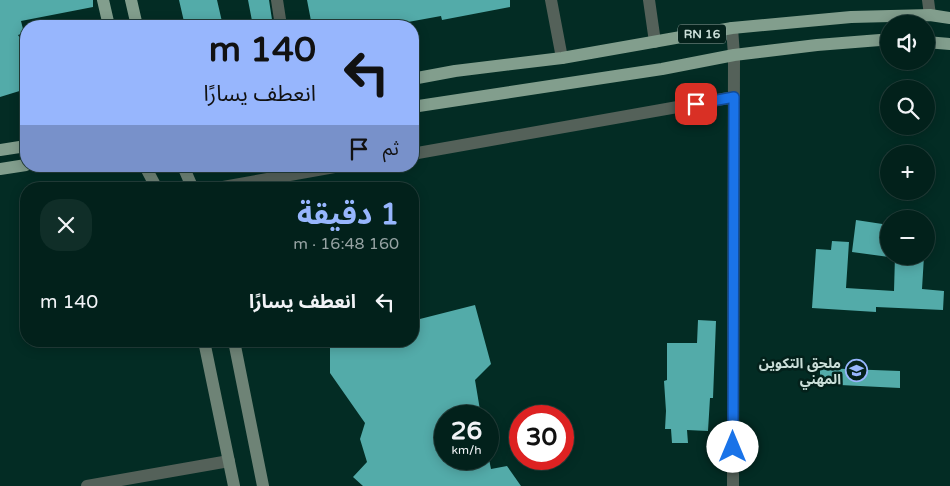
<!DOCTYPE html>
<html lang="ar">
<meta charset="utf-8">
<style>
:root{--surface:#02211b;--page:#102e28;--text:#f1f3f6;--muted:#96a3a3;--line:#233e3a;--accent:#97b6fd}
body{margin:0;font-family:"Varela Round","Noto Sans Arabic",sans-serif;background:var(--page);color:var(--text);direction:rtl;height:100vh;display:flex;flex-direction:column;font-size:19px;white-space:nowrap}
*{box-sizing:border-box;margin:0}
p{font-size:16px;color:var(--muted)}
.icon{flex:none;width:28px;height:28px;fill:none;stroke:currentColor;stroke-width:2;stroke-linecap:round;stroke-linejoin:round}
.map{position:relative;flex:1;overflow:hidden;direction:ltr}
.panel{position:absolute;left:20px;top:182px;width:399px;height:165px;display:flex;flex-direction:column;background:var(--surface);border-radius:20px;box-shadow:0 2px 12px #0003,0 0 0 1px var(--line);direction:rtl}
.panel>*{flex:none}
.hud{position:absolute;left:20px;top:20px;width:399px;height:152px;border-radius:20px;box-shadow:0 2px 12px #0003,0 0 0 1px var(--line);direction:rtl;background:#97b6fd;color:#111;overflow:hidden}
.controls{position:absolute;left:880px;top:15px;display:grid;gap:10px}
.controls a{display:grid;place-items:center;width:55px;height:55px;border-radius:50%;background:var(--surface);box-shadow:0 2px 12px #0003,0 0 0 1px var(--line);font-size:25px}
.speed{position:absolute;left:434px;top:405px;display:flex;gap:10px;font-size:25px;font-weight:700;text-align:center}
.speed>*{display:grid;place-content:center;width:65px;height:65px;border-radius:50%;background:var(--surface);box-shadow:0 2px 12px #0003,0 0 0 1px var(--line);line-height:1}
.speed small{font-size:12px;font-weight:400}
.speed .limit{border:8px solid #d22;background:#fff;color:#111}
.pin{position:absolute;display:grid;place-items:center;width:42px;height:42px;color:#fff;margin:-21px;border-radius:10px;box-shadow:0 2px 8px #0006}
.me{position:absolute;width:55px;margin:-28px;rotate:0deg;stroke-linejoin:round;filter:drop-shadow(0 0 4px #0008)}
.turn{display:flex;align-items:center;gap:18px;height:105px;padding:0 20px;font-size:22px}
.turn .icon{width:65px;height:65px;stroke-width:2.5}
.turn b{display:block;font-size:35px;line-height:42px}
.then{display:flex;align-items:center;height:48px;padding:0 20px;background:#0003;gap:10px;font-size:19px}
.round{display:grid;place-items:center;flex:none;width:52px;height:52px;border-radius:20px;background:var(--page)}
.headline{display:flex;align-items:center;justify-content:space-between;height:85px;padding:0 20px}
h1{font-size:30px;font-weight:700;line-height:38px;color:var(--accent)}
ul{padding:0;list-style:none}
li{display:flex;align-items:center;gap:15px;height:70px;padding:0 20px}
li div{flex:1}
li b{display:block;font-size:19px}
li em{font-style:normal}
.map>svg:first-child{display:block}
.building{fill:#53aba9}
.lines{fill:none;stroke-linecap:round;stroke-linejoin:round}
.minor{stroke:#546159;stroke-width:12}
.secondary{stroke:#6e8376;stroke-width:12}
.primary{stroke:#829e8d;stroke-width:12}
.route-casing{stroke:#114b97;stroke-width:12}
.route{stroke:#1a73e8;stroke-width:9}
.labels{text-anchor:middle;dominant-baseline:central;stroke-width:5;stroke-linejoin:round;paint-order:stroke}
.shield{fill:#04211b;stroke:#8fa6a0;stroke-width:1}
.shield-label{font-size:12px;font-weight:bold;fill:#cbdfd9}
.poi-label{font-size:14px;font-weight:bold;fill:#cbdfd9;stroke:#04211b;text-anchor:end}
</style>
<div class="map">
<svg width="950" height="486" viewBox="0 0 950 486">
<rect width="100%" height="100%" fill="#032c24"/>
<path class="building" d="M0,0H93V7L21,21L24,33L18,35L26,47V89L0,97Z
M179,0H217L223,26H185Z
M248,0H269L273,26H253Z
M307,0H510V7L442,20L441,16L386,26H312Z
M856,220L889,225V257L852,252Z
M832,241L849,242L846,288L894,291L895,256H924L922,289L944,291L943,310L876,307V312L812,308L816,249L831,250Z
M475,305L491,364L475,380L481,416H445V459H489L491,469L507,466L521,486H363L353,477L367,462L360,439L365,423L330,373V341H412V321Z
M698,320L716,321L713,398H710L708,431L687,430L688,443H672L671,429H665L666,411L664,381L667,380V343H697Z
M820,368L900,371V388L820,384Z"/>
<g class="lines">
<path class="minor" d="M277,0L281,26
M551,0L562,58
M649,0L655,42
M928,0L930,15
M732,28L734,55L733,486
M412,154L734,97
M212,189L340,166
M87,486L229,461"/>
<path class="secondary" d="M145,166L157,189
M183,166L193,189
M204,341L234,486
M234,341L263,486"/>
<path class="primary" d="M103,0L109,26
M131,0L137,26
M926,42L950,44
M412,79L455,71L562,58L732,28L851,17L930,15L950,18
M412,107L662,69L734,55L817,45L880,40H889
M0,150L26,146
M0,169L26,165"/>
</g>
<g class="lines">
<defs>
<path id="route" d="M696,104L734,97L733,447"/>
</defs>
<use href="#route" class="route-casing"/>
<use href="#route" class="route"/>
</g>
<defs>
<symbol id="school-ring" viewBox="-11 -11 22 22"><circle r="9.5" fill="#04211b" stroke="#97b6fd" stroke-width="1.5"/><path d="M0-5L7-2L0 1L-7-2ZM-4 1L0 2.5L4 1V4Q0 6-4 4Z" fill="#97b6fd"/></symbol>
</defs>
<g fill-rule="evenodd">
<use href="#school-ring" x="844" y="358" width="25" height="25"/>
</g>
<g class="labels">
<rect class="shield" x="678" y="24.5" width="48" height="19" rx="4"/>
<g class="shield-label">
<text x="702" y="34">RN 16</text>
</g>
<g class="poi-label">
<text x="841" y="363">ملحق التكوين<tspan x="841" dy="16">المهني</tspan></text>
</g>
</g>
</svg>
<div class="controls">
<a><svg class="icon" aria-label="sound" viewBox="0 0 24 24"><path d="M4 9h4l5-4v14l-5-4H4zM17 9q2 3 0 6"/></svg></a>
<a><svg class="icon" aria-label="search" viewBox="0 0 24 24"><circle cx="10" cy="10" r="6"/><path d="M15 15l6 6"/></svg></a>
<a>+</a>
<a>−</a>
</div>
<div class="speed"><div>26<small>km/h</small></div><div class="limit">30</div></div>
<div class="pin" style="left:696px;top:104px;background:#d93025"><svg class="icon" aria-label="arrive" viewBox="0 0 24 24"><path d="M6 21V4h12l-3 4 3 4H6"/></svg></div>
<svg class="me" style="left:733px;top:447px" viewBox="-20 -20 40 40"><circle r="19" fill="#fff"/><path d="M0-13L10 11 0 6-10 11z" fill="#1a73e8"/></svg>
<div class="hud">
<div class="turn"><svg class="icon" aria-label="left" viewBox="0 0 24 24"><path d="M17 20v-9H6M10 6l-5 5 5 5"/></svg><div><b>140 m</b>انعطف يسارًا</div></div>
<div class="then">ثم<svg class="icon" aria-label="arrive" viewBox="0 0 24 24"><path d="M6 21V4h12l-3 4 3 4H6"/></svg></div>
</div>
<section class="panel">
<div class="headline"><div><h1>1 دقيقة</h1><p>160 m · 16:48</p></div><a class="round"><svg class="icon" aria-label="close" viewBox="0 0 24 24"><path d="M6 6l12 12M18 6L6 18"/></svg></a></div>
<ul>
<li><svg class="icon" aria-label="left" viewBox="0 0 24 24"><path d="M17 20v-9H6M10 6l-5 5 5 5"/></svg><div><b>انعطف يسارًا</b></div><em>140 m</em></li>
</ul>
</section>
</div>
